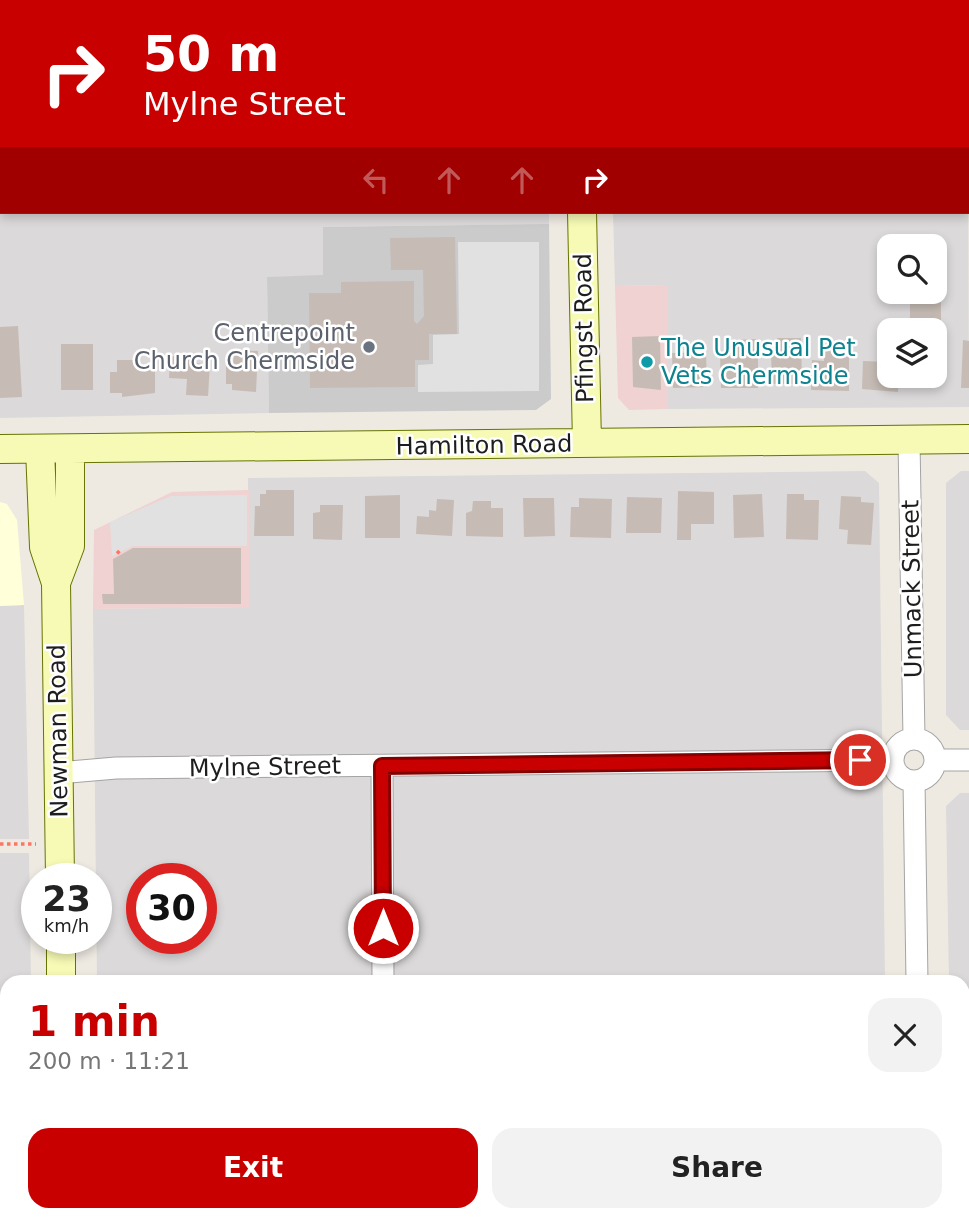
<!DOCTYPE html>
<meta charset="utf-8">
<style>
:root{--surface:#fff;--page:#f2f2f2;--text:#222;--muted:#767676;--accent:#c90000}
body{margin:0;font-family:"DejaVu Sans",sans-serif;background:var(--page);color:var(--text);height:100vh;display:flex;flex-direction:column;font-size:26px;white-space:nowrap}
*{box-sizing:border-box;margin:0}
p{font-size:23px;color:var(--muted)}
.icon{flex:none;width:38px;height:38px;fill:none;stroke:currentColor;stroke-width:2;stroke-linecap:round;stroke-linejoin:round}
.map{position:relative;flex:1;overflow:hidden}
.side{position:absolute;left:0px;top:975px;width:970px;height:247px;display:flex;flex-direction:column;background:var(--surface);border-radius:21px 21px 0 0;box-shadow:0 4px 10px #0003}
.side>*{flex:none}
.banner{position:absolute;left:0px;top:0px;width:970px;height:214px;box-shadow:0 4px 10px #0003;background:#c90000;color:#fff;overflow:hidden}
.controls{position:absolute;left:877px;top:234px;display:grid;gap:14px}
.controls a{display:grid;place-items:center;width:70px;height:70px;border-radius:14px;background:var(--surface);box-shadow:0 4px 10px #0003;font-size:35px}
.speed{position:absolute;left:21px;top:863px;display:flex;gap:14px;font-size:35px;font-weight:700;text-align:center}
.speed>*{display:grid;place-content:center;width:91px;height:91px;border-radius:50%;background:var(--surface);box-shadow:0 4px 10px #0003;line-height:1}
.speed small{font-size:18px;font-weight:400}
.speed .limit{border:10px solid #d22;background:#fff;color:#111}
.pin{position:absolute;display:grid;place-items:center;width:60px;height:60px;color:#fff;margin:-30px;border:4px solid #fff;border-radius:50%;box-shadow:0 2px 7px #0007}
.me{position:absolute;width:77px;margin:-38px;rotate:0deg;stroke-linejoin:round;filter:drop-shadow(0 0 5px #0008)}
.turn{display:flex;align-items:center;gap:24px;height:147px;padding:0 28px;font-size:32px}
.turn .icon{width:91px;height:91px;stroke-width:2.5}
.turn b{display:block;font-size:49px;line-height:60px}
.lanes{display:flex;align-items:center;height:66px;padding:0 28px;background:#0003;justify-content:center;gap:35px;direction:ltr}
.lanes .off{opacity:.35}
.round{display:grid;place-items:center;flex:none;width:74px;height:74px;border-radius:21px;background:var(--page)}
.overview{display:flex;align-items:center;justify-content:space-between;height:119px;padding:0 28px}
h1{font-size:42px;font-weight:800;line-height:52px;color:var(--accent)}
.cta{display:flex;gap:14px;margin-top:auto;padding:14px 28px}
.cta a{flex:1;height:80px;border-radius:21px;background:var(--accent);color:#fff;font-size:28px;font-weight:800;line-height:80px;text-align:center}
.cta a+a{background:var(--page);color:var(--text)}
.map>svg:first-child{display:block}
.residential{fill:#dbd9d9;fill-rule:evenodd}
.commercial{fill:#efd2d1}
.education{fill:#ffffda}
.religious{fill:#cbcbcb}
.parking{fill:#e1e1e1}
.building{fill:#c6bcb5}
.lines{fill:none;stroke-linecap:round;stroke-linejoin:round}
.street-casing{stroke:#a4a4a4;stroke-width:23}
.secondary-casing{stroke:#677304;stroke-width:30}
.path{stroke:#fa7667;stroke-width:3.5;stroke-dasharray:3.5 3.5;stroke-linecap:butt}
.street{stroke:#fff;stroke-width:21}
.secondary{stroke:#f6fab4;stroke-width:28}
.route-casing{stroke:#830000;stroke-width:18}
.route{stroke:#c90000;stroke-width:12}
.worship-dot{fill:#6b7280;stroke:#fff;stroke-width:2.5}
.culture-dot{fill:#0f9aa8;stroke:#fff;stroke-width:2.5}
.labels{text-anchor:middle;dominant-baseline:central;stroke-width:5;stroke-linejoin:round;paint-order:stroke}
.street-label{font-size:24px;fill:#1d1d1d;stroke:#fff}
.worship-label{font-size:24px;fill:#5b616d;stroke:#fff;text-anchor:end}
.culture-label{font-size:24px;fill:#0d838f;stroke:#fff;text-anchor:start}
</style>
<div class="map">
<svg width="969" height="1221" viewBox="0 0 969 1221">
<rect width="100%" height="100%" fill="#eeeae2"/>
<path class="residential" d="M0,0H547L2,2V212H549V224L323,227V276L267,277L269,413L0,418Z
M613,0H969V102L968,2Z
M968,152L969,407L668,409V285L615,286L613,212H968ZM889,247H934V292H889ZM889,331H934V376H889Z
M865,471L879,483L885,982H97L93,609L249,607L248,478ZM142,878H201V938H142Z
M961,471H969V730H960L946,715V483Z
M24,605L29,839H0V606Z
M960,793H969V1047L963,1046L962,982H949L946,806Z
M0,853H29L31,982H7V1214L34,1215V1221H0Z
M963,1112H969V1221H952V1215L962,1214Z
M888,1214V1221H100V1215Z"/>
<path class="commercial" d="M668,285V409L629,410L618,398L615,286Z
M249,490V607L93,609L94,530L172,492Z"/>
<path class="education" d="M0,502L7,504L17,520L24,605L0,606Z"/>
<path class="religious" d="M549,224L551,399L536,410L269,413L267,277L323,275V227Z"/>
<path class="parking" d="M458,242H539V391L418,392V365L433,364V335L459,334Z
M247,495V546H133L112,556L110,522L171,496Z"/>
<path class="building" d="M455,237L457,334H429V360H415V387L310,388L309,293H341V282L414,281V321L417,324L424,316L423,270H391L390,238Z
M910,301L941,302V379H934V331H910Z
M18,326L22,397L0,398V327Z
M660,336L661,390L633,387L632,337Z
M777,338H801L802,384H772L771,353H777Z
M758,339V388H721L720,356H734V340Z
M963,340L969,341V388H961Z
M61,344H93V390H61Z
M234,350L258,351L256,392L232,390V384H226V366L233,367Z
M824,350L849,351V391L811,390L812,360L824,361Z
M706,352L707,387L673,388L672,353Z
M170,356L193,357V363L210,364L208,396L186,395L187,379L169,378Z
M117,360H139L140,367L155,366V393L122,397V393H110V372H117Z
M863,361L889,362V376H899L898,392L862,389Z
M266,490H294V536H254L255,506H260V494H266Z
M678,491L714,492V524H691V540H677Z
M762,494L764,537L734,538L733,495Z
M787,494H804V500H819L818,540L786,539Z
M400,495V538H365V496Z
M841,496L861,497V502L874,503L871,545L847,544L848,530L839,529Z
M627,497L662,498L661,533H626Z
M523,498H554L555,536L524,537Z
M579,498L612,499L611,538L570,537L571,507H579Z
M437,499L454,500L452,536L416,534L417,516L429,517V510L436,511Z
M473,501H491V508H503V537L466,536V513L472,511Z
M320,505H343L342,540L313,539V513L320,512Z
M133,548H241V604H103L102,594H114L113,559Z"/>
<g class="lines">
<defs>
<path id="street" d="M288,0V2
M968,127H969
M0,134H2
M909,440L914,739
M893 760a21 21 0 1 1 42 0a21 21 0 1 1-42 0Z
M936,760H969
M382,766L383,982
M58,773L116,768L893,760
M914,781L917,982
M962,1080H969
M386,1214V1221
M919,1214V1221"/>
<path id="secondary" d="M578,0V2
M582,212L587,443
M0,449L969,439
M40,449L44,547L56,583L60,878
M56,583L70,546V450
M61,938V982
M65,1214V1221"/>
</defs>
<use href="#street" class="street-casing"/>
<use href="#secondary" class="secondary-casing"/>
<path class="path" d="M117,551L121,555
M0,844H36"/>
<use href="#street" class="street"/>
<use href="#secondary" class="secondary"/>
</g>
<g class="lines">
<defs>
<path id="route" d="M383,928L382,766L860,760"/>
</defs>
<use href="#route" class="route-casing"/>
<use href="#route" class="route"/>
</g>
<circle class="worship-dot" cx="369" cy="347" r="7"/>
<circle class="culture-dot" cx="647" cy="362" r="7"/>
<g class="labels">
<g class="street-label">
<text transform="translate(584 328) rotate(-91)">Pfingst Road</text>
<text transform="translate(484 445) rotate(-1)">Hamilton Road</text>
<text transform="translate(912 589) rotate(-91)">Unmack Street</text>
<text transform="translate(58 731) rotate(-91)">Newman Road</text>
<text transform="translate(265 767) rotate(-1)">Mylne Street</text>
</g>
<g class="worship-label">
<text x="355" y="333">Centrepoint<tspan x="355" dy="28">Church Chermside</tspan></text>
</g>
<g class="culture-label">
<text x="661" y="348">The Unusual Pet<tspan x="661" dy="28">Vets Chermside</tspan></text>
</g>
</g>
</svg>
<div class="controls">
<a><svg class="icon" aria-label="search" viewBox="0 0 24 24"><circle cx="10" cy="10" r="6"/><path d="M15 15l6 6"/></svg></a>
<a><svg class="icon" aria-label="layers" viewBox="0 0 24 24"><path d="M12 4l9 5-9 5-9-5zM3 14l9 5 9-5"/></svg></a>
</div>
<div class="speed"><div>23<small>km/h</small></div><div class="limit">30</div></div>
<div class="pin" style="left:860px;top:760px;background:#d93025"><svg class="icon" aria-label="arrive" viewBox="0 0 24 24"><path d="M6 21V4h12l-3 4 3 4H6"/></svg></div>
<svg class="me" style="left:383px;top:928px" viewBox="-20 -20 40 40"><circle r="17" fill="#c90000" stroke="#fff" stroke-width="3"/><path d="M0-11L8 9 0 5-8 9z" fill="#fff"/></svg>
<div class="banner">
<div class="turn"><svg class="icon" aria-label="right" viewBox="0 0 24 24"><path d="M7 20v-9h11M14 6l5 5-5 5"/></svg><div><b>50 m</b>Mylne Street</div></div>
<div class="lanes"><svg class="icon off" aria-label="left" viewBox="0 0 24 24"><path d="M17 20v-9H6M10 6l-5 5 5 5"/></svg><svg class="icon off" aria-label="ahead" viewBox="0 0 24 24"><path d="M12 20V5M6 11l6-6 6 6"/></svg><svg class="icon off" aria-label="ahead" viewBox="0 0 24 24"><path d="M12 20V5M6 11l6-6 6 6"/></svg><svg class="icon" aria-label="right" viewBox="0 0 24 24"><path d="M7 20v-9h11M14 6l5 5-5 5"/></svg></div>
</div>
<section class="side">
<div class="overview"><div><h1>1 min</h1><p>200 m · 11:21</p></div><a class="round"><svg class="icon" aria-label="close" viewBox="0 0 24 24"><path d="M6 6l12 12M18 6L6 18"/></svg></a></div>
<div class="cta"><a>Exit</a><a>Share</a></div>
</section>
</div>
